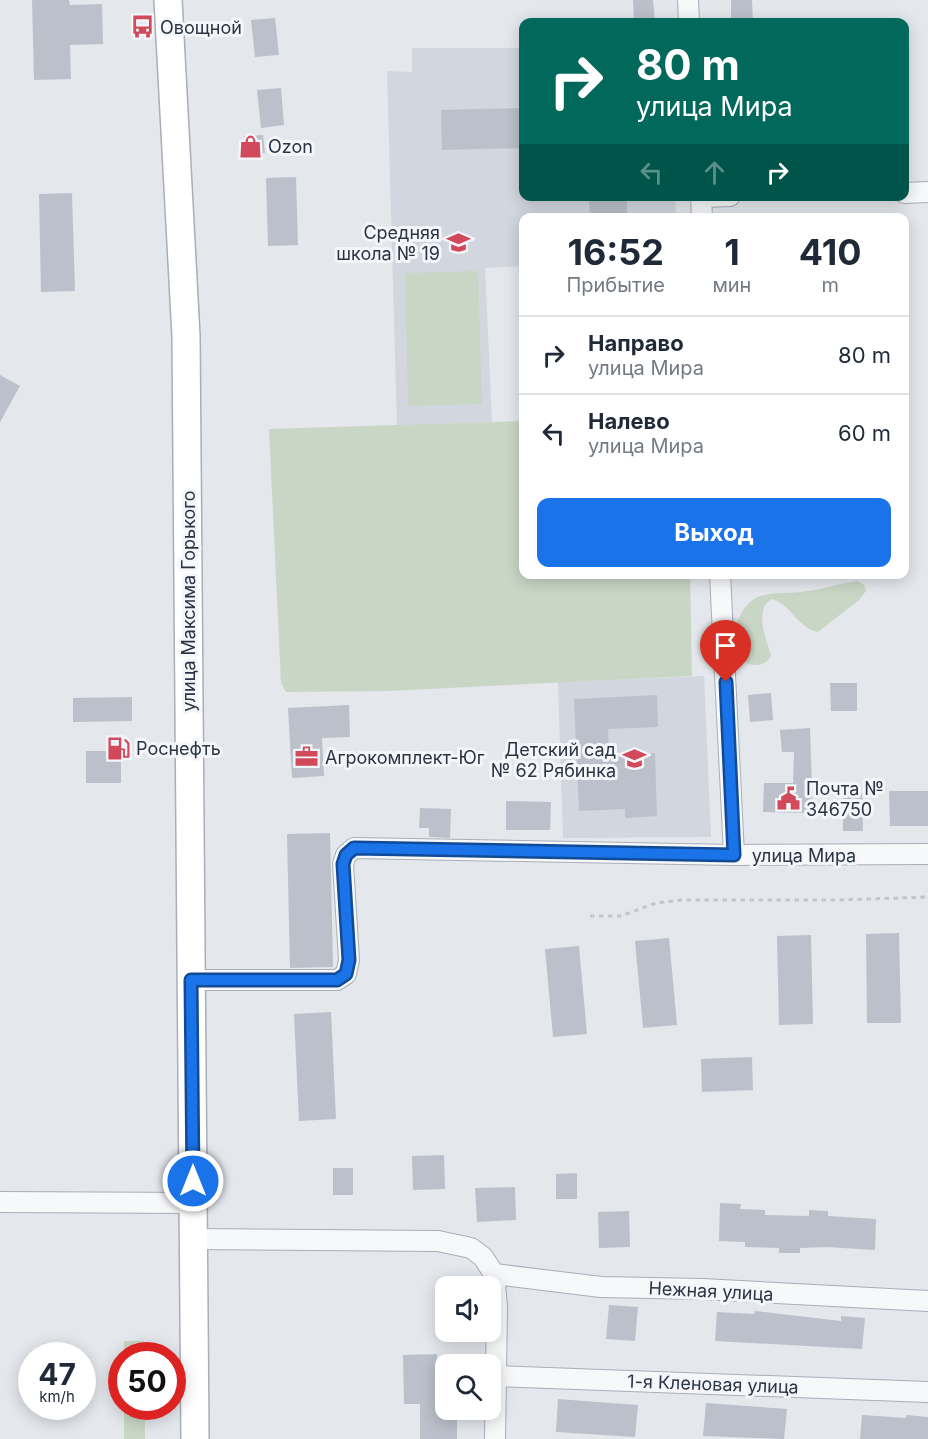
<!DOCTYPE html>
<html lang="ru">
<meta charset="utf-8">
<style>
:root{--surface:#fff;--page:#f2f2f3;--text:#1f2937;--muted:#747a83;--line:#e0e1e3;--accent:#1a73e8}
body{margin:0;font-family:Inter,sans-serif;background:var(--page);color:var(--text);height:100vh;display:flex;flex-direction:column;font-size:22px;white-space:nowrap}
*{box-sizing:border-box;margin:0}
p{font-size:20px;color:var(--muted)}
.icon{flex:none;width:33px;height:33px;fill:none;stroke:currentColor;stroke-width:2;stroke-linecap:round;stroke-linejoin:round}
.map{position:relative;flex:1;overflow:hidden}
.details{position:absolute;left:519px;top:213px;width:390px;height:366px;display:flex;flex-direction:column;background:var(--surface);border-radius:12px;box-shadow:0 3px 15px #0003}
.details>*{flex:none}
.banner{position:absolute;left:519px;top:18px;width:390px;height:183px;border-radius:12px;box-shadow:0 3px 15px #0003;background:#00695c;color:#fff;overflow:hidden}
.buttons{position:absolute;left:435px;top:1276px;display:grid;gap:12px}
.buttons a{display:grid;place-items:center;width:66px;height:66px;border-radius:12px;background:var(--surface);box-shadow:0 3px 15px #0003;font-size:30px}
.speed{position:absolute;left:18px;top:1342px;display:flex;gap:12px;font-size:30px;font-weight:700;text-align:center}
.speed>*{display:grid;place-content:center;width:78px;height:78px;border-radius:50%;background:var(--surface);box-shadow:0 3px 15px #0003;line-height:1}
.speed small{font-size:15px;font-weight:400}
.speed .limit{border:9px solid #d22;background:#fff;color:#111}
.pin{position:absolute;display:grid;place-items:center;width:51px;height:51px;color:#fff;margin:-62px -26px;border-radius:50% 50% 50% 0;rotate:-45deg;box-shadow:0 0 6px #0007}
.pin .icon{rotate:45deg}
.me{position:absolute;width:66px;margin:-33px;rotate:0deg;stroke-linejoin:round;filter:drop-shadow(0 0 4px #0008)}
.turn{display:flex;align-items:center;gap:21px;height:126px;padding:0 18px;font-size:27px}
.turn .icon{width:78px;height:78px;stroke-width:2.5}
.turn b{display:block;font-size:42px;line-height:51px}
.lanes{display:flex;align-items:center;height:57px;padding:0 18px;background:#0003;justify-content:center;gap:30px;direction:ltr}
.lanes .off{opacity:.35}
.eta{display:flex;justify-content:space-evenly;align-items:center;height:102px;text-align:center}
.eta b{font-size:36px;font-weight:700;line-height:42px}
.primary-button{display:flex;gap:12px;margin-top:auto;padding:12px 18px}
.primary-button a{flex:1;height:69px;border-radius:12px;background:var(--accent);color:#fff;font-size:24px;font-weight:700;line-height:69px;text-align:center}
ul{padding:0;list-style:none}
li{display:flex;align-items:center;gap:18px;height:78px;padding:0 18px;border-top:2px solid var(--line)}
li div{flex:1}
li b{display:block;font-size:22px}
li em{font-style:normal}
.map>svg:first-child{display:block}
.built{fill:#d2d6de}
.green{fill:#c9d6c5}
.building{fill:#bbc0ca}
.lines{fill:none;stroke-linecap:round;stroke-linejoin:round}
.minor-casing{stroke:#a9aeb7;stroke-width:22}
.secondary-casing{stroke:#a9aeb7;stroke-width:30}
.path{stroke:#c2c5cb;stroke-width:3;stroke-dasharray:4.5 4.5;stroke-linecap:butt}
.minor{stroke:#f7f8fa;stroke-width:20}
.secondary{stroke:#fff;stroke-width:27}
.route-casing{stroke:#114b97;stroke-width:15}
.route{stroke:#1a73e8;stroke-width:10}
.labels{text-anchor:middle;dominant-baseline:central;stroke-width:6;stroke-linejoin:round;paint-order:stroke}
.poi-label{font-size:18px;fill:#2b3445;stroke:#f4f6f9;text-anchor:start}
.street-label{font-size:18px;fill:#2b3445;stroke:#f4f6f9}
</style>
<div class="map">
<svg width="928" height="1439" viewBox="0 0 928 1439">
<rect width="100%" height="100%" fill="#e4e7ec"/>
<path class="built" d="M412,48H523L524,196L675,197L676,217L524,218L523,266L485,268L492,422L397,426L387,71L412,72Z
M704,676L711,837L563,838L558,682Z"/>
<path class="green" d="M478,271L482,404L408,406L405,273Z
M523,421L524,574L690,575L692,676L387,691L286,692L281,683L269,429Z
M857,581L864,585L866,591L859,600L818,632C799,629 790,604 772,599C753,609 767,641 771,656C764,670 745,666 736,656C730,648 732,638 734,630C750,583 772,597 808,591C824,589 841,583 857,581Z
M124,1341H144V1356H124Z
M124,1407H145V1439H124Z"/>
<path class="building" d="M32,0H69L70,5L102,4L103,44L70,45L71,79L34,80Z
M633,0H653L655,22H634Z
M731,0H752L753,22H731Z
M275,18L279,55L255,57L251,20Z
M281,88L284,125L261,128L257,90Z
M524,108V148L442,150L441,110Z
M263,135L265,153L246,155L244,136Z
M296,177L298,245L268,246L266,178Z
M72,193L75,291L41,292L39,194Z
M589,196H627V218H590Z
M0,375L20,386L0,422Z
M830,683H857V711H831Z
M771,693L773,720L750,722L748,695Z
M657,695L658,727L608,729L609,755L655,753L657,816L625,818V809L579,811L574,699Z
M132,697V721L73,722V698Z
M349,705L350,737L322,738L324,776L292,778L288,708Z
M810,728L813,813L763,812L764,783H793L794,752H782L780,730Z
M86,751H121V783H86Z
M889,791H928V826H890Z
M843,793H862L863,831H843Z
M506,801L551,802L550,830H506Z
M420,808L451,809L450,838L429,837V828H419Z
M330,833L333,967L290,968L287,834Z
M899,933L901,1023H867L866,934Z
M811,935L813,1024L779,1025L777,936Z
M669,938L677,1025L643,1028L635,941Z
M579,946L587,1034L553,1037L545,949Z
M331,1012L336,1119L299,1121L294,1014Z
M752,1057L753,1090L702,1092L701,1059Z
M444,1155L445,1189L413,1190L412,1156Z
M333,1168H353V1195H333Z
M577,1173V1199H556V1174Z
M515,1187L516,1220L477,1222L475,1188Z
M720,1203L741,1204L740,1209L765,1210V1215L809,1216V1210L828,1211V1216L876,1219L875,1250L827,1247L800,1248V1253H779V1248L745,1247V1242L719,1241Z
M629,1211L630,1247L599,1248L598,1212Z
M609,1305L638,1307L635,1341L606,1339Z
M755,1311L841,1321V1316L865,1318L862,1349L715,1341L717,1312L754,1314Z
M437,1354L438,1414L457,1413V1439H420V1404H404L403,1355Z
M558,1399L638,1405L635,1437L556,1432Z
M706,1403L787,1409L784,1439L703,1436Z
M862,1415L906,1418V1415L928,1417V1439H860Z"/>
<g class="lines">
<defs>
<path id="minor" d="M688,0L689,22
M904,193L928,192
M701,196L702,218
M701,197L730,196
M720,574L734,855
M191,980H337L346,974L349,960L343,864L346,855L354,848L734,855L928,854
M0,1202L193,1203
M193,1239L438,1241L471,1248L483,1257L494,1274L497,1307L495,1439
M494,1274L601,1287L702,1289L928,1301
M497,1376L928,1392"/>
<path id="secondary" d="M168,0L186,336L195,1439"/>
</defs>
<use href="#minor" class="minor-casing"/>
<use href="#secondary" class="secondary-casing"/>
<path class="path" d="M590,916H621L656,903L681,900H837L928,897"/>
<use href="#minor" class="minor"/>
<use href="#secondary" class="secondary"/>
</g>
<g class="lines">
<defs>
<path id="route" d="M193,1181L191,980H337L346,974L349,960L343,864L346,855L354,848L734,855L726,682"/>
</defs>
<use href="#route" class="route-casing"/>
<use href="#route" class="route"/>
</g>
<defs>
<symbol id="bus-bare" viewBox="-9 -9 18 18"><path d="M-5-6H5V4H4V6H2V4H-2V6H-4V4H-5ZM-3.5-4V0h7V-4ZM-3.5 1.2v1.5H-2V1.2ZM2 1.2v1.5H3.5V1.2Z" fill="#d1495b" stroke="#f4f6f9" stroke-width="2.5" paint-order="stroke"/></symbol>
<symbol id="shop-bare" viewBox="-9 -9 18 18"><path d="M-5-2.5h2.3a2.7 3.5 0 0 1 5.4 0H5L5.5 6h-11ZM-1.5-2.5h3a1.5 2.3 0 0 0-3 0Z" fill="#d1495b" stroke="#f4f6f9" stroke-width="2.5" paint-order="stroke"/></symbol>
<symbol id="school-bare" viewBox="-9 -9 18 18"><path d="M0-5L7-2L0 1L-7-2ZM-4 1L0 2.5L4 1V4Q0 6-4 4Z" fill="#d1495b" stroke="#f4f6f9" stroke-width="2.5" paint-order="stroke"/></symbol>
<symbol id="fuel-bare" viewBox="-9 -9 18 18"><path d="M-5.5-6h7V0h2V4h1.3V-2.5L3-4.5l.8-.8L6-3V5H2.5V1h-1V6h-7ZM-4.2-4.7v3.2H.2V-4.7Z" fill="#d1495b" stroke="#f4f6f9" stroke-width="2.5" paint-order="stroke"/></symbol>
<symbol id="office-bare" viewBox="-9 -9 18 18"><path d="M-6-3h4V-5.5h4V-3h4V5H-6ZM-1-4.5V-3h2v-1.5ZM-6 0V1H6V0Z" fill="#d1495b" stroke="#f4f6f9" stroke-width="2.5" paint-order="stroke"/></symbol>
<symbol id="civic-bare" viewBox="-9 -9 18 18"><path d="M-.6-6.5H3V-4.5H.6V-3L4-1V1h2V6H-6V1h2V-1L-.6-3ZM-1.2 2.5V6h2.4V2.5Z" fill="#d1495b" stroke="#f4f6f9" stroke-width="2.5" paint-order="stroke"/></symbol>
</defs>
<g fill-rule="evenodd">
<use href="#bus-bare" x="126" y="10" width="33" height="33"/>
<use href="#shop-bare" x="234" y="130" width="33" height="33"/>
<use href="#school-bare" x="442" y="226" width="33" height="33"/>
<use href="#fuel-bare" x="102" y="732" width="33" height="33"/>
<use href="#office-bare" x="290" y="740" width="33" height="33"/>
<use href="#school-bare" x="618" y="742" width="33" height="33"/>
<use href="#civic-bare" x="772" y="782" width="33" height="33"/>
</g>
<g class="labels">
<g class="poi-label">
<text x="160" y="27">Овощной</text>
<text x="268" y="146">Ozon</text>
<text x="440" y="232" text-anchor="end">Средняя<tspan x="440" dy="21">школа № 19</tspan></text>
<text x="136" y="748">Роснефть</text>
<text x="616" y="749" text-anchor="end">Детский сад<tspan x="616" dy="21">№ 62 Рябинка</tspan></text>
<text x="325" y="757">Агрокомплект-Юг</text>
<text x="806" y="788">Почта №<tspan x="806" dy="21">346750</tspan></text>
</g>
<g class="street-label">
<text transform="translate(188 601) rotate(-90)">улица Максима Горького</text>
<text x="804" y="855">улица Мира</text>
<text transform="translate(711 1291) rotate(3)">Нежная улица</text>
<text transform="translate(713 1384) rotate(2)">1-я Кленовая улица</text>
</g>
</g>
</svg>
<div class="buttons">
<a><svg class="icon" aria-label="sound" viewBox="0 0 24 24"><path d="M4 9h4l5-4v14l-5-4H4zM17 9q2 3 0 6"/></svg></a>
<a><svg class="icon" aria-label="search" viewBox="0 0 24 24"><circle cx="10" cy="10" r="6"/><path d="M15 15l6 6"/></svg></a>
</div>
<div class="speed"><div>47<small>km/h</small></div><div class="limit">50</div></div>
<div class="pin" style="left:726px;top:682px;background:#d93025"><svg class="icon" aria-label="arrive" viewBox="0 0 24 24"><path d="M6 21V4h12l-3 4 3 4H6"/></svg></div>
<svg class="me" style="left:193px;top:1181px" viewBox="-20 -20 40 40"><circle r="17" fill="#1a73e8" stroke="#fff" stroke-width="3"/><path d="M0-11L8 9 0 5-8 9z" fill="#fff"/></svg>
<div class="banner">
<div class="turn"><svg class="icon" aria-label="right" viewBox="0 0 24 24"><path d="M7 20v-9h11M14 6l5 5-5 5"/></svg><div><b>80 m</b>улица Мира</div></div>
<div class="lanes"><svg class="icon off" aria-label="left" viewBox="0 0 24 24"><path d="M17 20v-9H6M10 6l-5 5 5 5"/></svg><svg class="icon off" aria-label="ahead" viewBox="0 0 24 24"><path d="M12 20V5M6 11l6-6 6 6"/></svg><svg class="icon" aria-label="right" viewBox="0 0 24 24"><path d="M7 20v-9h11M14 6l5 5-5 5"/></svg></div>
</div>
<section class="details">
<div class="eta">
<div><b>16:52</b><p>Прибытие</p></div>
<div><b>1</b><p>мин</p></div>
<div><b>410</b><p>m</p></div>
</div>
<ul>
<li><svg class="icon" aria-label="right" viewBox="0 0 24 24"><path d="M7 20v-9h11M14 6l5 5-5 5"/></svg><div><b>Направо</b><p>улица Мира</p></div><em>80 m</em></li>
<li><svg class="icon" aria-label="left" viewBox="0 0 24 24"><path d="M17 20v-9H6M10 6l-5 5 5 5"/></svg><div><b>Налево</b><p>улица Мира</p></div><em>60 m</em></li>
</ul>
<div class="primary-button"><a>Выход</a></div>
</section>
</div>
